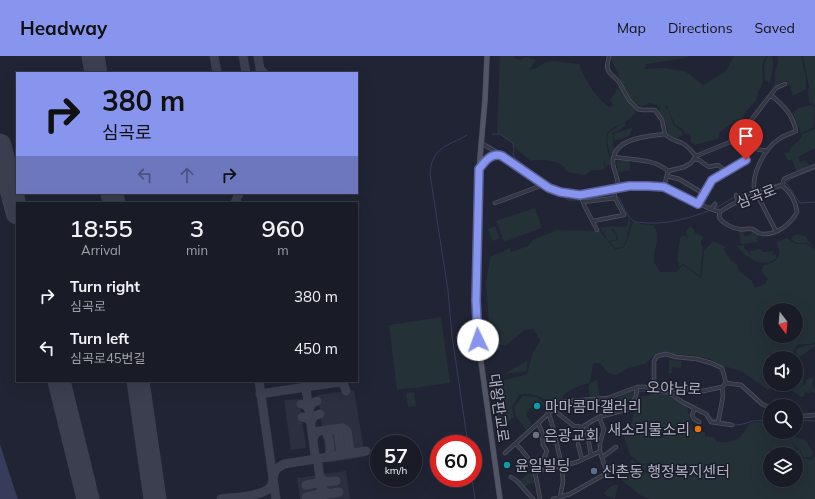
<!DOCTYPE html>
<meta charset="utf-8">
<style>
:root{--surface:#191b27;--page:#22242f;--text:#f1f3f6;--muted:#9fa1a7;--line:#373944;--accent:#8895ee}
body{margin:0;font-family:Mulish,"Noto Sans KR",sans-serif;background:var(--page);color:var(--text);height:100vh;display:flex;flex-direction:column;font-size:15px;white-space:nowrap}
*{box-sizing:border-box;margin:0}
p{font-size:13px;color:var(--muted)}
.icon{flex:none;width:22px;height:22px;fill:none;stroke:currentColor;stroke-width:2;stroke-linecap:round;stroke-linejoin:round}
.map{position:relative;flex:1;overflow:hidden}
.panel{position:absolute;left:16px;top:146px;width:342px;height:180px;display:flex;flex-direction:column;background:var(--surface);border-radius:0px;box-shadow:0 4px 16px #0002,0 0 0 1px var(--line)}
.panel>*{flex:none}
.banner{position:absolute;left:16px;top:16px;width:342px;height:122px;border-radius:0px;box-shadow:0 4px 16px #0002,0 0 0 1px var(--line);background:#8895ee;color:#111;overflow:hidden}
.needle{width:26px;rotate:164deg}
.tools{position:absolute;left:763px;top:247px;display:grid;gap:8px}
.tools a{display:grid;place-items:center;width:40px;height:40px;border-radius:50%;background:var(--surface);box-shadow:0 4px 16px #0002,0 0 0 1px var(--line);font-size:20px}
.speed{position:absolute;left:370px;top:379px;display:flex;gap:8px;font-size:20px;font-weight:700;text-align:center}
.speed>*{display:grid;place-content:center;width:52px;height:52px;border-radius:50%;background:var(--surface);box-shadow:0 4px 16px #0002,0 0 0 1px var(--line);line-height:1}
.speed small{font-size:10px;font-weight:400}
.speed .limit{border:6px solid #d22;background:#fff;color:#111}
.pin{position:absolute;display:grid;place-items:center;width:34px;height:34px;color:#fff;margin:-41px -17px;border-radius:50% 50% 50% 0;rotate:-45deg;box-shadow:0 0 4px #0007}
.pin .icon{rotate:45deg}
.me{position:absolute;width:44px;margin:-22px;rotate:357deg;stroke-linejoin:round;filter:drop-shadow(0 0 3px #0008)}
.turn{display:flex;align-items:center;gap:14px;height:84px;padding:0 20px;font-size:18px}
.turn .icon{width:52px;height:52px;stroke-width:2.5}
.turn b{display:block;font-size:28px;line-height:34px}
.lanes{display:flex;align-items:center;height:38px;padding:0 20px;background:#0003;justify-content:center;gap:20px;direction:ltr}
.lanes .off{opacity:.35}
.eta{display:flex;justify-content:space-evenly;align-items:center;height:68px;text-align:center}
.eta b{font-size:24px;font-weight:600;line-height:28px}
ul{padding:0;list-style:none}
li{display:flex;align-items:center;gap:12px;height:52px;padding:0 20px}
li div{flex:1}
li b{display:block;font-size:15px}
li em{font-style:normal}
header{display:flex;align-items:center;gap:24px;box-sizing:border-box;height:56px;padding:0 20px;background:var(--accent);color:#111}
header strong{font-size:19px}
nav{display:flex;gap:22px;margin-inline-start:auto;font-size:14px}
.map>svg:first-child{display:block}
.airport{fill:#2c2f3f}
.green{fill:#243137;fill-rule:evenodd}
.water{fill:#363c5a}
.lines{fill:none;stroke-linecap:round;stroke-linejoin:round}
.stream{stroke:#363c5a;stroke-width:1}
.taxiway{stroke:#3c3f50;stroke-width:9}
.runway{stroke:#3c3f50;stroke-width:23}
.street-casing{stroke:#4f5160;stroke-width:4.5}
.primary-casing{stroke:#3e404f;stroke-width:6}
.street{stroke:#343745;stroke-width:3}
.primary{stroke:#525565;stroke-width:5}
.route-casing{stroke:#58619b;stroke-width:10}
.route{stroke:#8895ee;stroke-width:7}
.culture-dot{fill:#0f9aa8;stroke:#1a1c2a;stroke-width:1.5}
.food-dot{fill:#e8710a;stroke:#1a1c2a;stroke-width:1.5}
.worship-dot{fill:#6b7280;stroke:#1a1c2a;stroke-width:1.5}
.service-dot{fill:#5c6f8a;stroke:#1a1c2a;stroke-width:1.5}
.labels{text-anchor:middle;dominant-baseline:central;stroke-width:3;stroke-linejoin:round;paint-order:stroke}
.street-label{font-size:15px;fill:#afb1c2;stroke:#1a1c2a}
.poi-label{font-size:15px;fill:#afb1c2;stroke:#1a1c2a;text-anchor:start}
</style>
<header>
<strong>Headway</strong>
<nav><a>Map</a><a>Directions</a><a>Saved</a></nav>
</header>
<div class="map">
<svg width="815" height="443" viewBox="0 0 815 443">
<rect width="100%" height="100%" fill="#212434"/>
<path class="airport" d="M354,334L365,401L327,407L318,339Z
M299,343L306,392L291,394L284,344Z
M346,415L350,443H300L297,422Z"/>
<path class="green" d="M500,0H515L514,2L520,4L526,1L536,4L529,14L537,12L545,6L554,5L579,8C586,25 595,41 609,51L613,49L610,44L619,30L622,33L636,56C630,66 616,69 607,76L606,87L609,100H613L612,108L606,110L604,105L603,108L606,111L604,112L605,114H592L585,119L567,116C565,114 565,112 563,110C556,104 539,103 531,105L517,94L512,87L497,77Z
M610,0H689L685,2L646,8L645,13L661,12L685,15L703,29L725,16L734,0H766L762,9L763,26L758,36L757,43L744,58L743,64L729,69L720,76L718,83L695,89L691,86L690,78H685L683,73L675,69L667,50H665L668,53L674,70C678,72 683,74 683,79L679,80L678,82H674L669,79L665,65L659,55L661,51L658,52L657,49L650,47L641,51L627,38Z
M768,0H772C774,8 772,18 770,26L765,25L764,9Z
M777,0H801L806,21V33L793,40L790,29H788L787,25L781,26L775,31V16L778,6Z
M803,0H815V49L809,46L808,33L809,31Z
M810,49L815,50L814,71L801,77L793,57L798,52Z
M625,66V69L620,74L612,77L614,92H615L612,98H610L607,87L608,77Z
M632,72L630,79L622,83L614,85L613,78Z
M815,73V92L798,101L800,106L805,104L808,107L810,111L796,115L792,104H788L784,97L785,96L787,97L789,96C791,87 801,87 802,78Z
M618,104L630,105V114L618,117L616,107Z
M535,152L542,172L504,186L496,165Z
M628,162L631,167C627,175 628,184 623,191L615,192L610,186L617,184L618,182L617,177L613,173H610L617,178L616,184L608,185L604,177L606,174L603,176L600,172L612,170L625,171L628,169Z
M634,165L640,168L653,169C663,181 653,191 654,205C654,208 659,213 660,216H676L683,209L701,222L704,195L713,185L725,191L724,194L731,204L737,209L739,215L752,225L755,232L765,228L768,223L761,215L764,209C771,209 782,203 779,193C779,191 777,189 776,187L787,182L796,188H806L815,193V286L810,288H798C794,293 792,297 795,302H770V328H796V303C801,311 804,317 804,327L798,332L805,328L806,323L813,322L814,324L812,329L814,331V326L815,325L814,331L815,337L812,336L809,337L805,336L804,340L802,341C798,340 796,336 791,335L797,332C787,335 777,330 768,334L743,316L721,309L710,303L689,299L656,297L645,308L629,312L616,319L608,317L600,307H594C591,312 592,321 590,327C582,328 564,335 561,343L550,347C539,339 533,338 520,338L512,351L514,361L499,372L494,326C505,323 516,322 527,318L533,296L540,285L534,273L525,274L506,289H500L502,296L496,293L493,284L490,282L486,227L490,201L510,192L511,196L528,190L533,184L557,174L599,175L615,193L623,192C628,186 630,173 634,165ZM770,254H796V280H770Z
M495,170L500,183L492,185L488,173Z
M690,170L693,172L695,177L703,180V183L701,184V188L703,192L700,220L683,208L679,211V207L677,206L680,182L682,180H686L687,183L684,184L688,183L686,176Z
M739,174H742L745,181L752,177V175L758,179L757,186L741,188Z
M797,178L805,180L808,185L815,192L807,187H796L791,183L793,180Z
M735,188L738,190L744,189V192L752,200L750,195L760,193L763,196L774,195L772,199L776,198V202C763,215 744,200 735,188Z
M441,261L450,327L397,334L389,269Z
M815,288V290L798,302L796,297L798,292Z
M528,303L526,315L504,318L528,304Z
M669,304L682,305L681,312L672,311V317H669Z
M597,324L599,340L590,341L588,330L592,326Z
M649,334L657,338H668L687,350L690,365V368L694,375L705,376V381H714L717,386C738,386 739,384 750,367L765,365L770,363V376H782L790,384L796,393L800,394L803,402L811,404L815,400V394V443H649L640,439L618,421L622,411L640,416L656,418L658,411L649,407L641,408L630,399L624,381L626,378L624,372L631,368L635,355L642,348L640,341L649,339ZM770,398H796V424H770Z
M633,335L634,338L627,352L604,358L603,355L604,354L618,349L617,342Z
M414,336L416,350L408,351L406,337Z
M522,340L537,341L546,349C539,351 530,348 526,359L532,368L526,374L516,360L514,351Z
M783,376H790L792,380L805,384L813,396L811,402L803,401L801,394C794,391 789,382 783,376Z
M631,403L638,409H641L648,408L656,412L655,416L627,410L630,408Z
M533,416L535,427L529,428L525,431L519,425L528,418Z
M614,429H618L615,443L607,440L604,437L610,431Z"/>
<path class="water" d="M0,388L15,435L18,443H0Z"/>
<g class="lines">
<path class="stream" d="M492,78H500L513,87L514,94L513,98L515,102L540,121
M467,79C447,91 432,90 430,118L448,235L452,280L468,388
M787,126L792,122L815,113
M785,127L787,128L800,147L815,146
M756,134L781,127
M563,140L568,144H580
M617,140C623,146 624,157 632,164C635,167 642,166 647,167C670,168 690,162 711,154
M583,144L609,139H613
M714,153L733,142L753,135
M638,336L643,335L656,338H667
M672,337L682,344L695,350
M708,358L712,363L716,364
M796,364L815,365
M721,365L731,367
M734,369C742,369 746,367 753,365C759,364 764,365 770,365
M472,422L475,443"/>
<path class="taxiway" d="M214,0L217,17
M243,0L246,17
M258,0L260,13L264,17
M235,147L239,137
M259,325L276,443
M305,325L315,399L318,408L323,443
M260,338L339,326L344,329L346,335
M301,348L305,349L309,353L312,347L317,345
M302,361L307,362L311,366L314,360L320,358
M333,373L338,377L341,396L338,399
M324,375C330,379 332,395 328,401
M313,383L316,377L319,375L343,372L347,375L350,394L347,398
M306,429L317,427L320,425V421L325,426L336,425
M86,434L89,443
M154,436L157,443
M306,441L319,438L322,433L328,438L339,436
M221,443C234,441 261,441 271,431C275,419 271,415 284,408L366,395"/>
<path class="runway" d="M93,0L96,17
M0,89L17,157
M112,137L114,147
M59,325L88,443
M138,325L155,443"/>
<defs>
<path id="street" d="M609,0L607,11L609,16L619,26L629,44L638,53L642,54H655L662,64L665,78C671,84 675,84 682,87C687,89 692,96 696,100
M731,85L749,93
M481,87C491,93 501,98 510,104C532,120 551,139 579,139C608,138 636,124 664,131C684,137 700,151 720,156C738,143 758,137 779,130H782
M614,101C632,104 653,102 668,115
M694,103L699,104L709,111L718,109L726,115
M667,120L679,123L701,136L703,139
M782,130L784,123L788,121L815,110
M664,131L668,115L684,111L691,107L696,100L730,86L734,77L742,69L749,67L776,32L785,28
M618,132C619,123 614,116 613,108C611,82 648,80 665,78
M755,137C750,120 764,93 779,83C784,79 790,78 796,75C793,59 784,50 771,39
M756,137L776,175
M580,139L585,151L597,174
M736,139L738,145
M583,146L615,142
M495,147L543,129
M698,148L712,124L746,104L749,93L751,92L767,95
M711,153L715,148
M720,156L719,161C722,167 732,172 739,173C743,174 748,172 752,173C756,174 758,178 762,178C777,179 791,168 797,156C796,146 790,135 782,130
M593,165L624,159L615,142L614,133
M654,333V305L657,300L666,298L676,301L697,303L711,307L722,312L726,327
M666,335L684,347L706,358L711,366L732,369
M693,351L694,354L692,359L694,363L699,366
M796,359L803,360L815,359
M538,367L542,376L543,389L547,395L544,402
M718,367L723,340L722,331
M586,369L591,399
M516,388C536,408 535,416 540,443
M578,388L582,404
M505,397L546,360L552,348L558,346L608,342L637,331H645L663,335L683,333L703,335L722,331L726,327L741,329L762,348L770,352
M602,401C608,398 611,394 616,391
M606,414L614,411H619L623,410
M536,416C549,412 563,410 577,406C585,403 592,398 600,396
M511,421L517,425L533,443
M560,441L563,426L562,411L553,371L548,355H555L574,370L582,371L599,361L629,353L636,340L637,331
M553,443L570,438L607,417L600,396V387L604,373L599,361"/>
<path id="primary" d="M487,0L485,44L479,113L476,245L478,284L500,443
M480,112C486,104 492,96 502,100"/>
</defs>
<use href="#street" class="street-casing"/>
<use href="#primary" class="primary-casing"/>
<use href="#street" class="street"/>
<use href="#primary" class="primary"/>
</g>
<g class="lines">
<defs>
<path id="route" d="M478,284L476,245L479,113C485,105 492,96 502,100L549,132L560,136L580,139L629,130H648L664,131L698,148L712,124L746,104"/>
</defs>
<use href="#route" class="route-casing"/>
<use href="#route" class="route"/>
</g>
<g class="culture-dot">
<circle cx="537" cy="350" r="4"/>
<circle cx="507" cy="409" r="4"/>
</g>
<circle class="food-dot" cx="698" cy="373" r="4"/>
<circle class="worship-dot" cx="536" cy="379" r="4"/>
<circle class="service-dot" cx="594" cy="415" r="4"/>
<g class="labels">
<g class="street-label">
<text transform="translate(756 140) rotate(-21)">심곡로</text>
<text transform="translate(674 332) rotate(2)">오야남로</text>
<text transform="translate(499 352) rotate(82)">대왕판교로</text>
</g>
<g class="poi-label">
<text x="545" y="350">마마콤마갤러리</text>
<text x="690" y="373" text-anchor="end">새소리물소리</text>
<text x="544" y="379">은광교회</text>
<text x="515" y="409">윤일빌딩</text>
<text x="602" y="415">신촌동 행정복지센터</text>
</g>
</g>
</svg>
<div class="tools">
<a><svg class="needle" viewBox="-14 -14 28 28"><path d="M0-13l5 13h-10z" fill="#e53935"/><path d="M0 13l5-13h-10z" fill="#9fa1a7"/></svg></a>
<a><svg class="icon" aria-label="sound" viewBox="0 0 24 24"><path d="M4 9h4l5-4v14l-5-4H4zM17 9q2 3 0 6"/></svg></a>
<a><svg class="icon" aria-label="search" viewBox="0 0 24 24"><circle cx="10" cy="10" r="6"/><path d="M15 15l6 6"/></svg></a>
<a><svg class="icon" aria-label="layers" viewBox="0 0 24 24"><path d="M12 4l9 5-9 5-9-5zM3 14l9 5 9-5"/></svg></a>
</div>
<div class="speed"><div>57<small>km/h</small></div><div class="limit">60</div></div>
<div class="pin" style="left:746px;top:104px;background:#d93025"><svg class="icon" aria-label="arrive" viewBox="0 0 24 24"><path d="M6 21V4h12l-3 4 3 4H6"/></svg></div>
<svg class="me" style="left:478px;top:284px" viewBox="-20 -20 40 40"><circle r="19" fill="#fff"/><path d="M0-13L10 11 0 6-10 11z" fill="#8895ee"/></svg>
<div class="banner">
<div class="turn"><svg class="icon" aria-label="right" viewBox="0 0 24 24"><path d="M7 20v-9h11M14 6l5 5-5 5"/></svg><div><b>380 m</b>심곡로</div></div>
<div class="lanes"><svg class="icon off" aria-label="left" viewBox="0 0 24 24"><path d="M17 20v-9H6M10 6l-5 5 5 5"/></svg><svg class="icon off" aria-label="ahead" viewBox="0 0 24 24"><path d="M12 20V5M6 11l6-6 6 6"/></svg><svg class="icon" aria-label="right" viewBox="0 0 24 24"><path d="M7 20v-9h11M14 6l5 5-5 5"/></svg></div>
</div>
<section class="panel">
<div class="eta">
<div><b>18:55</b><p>Arrival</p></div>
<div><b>3</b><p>min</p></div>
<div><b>960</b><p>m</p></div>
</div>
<ul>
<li><svg class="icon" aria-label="right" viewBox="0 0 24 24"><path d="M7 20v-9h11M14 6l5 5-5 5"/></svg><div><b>Turn right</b><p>심곡로</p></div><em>380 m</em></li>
<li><svg class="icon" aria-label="left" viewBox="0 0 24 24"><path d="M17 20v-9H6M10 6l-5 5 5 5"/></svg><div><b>Turn left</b><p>심곡로45번길</p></div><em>450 m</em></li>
</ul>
</section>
</div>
